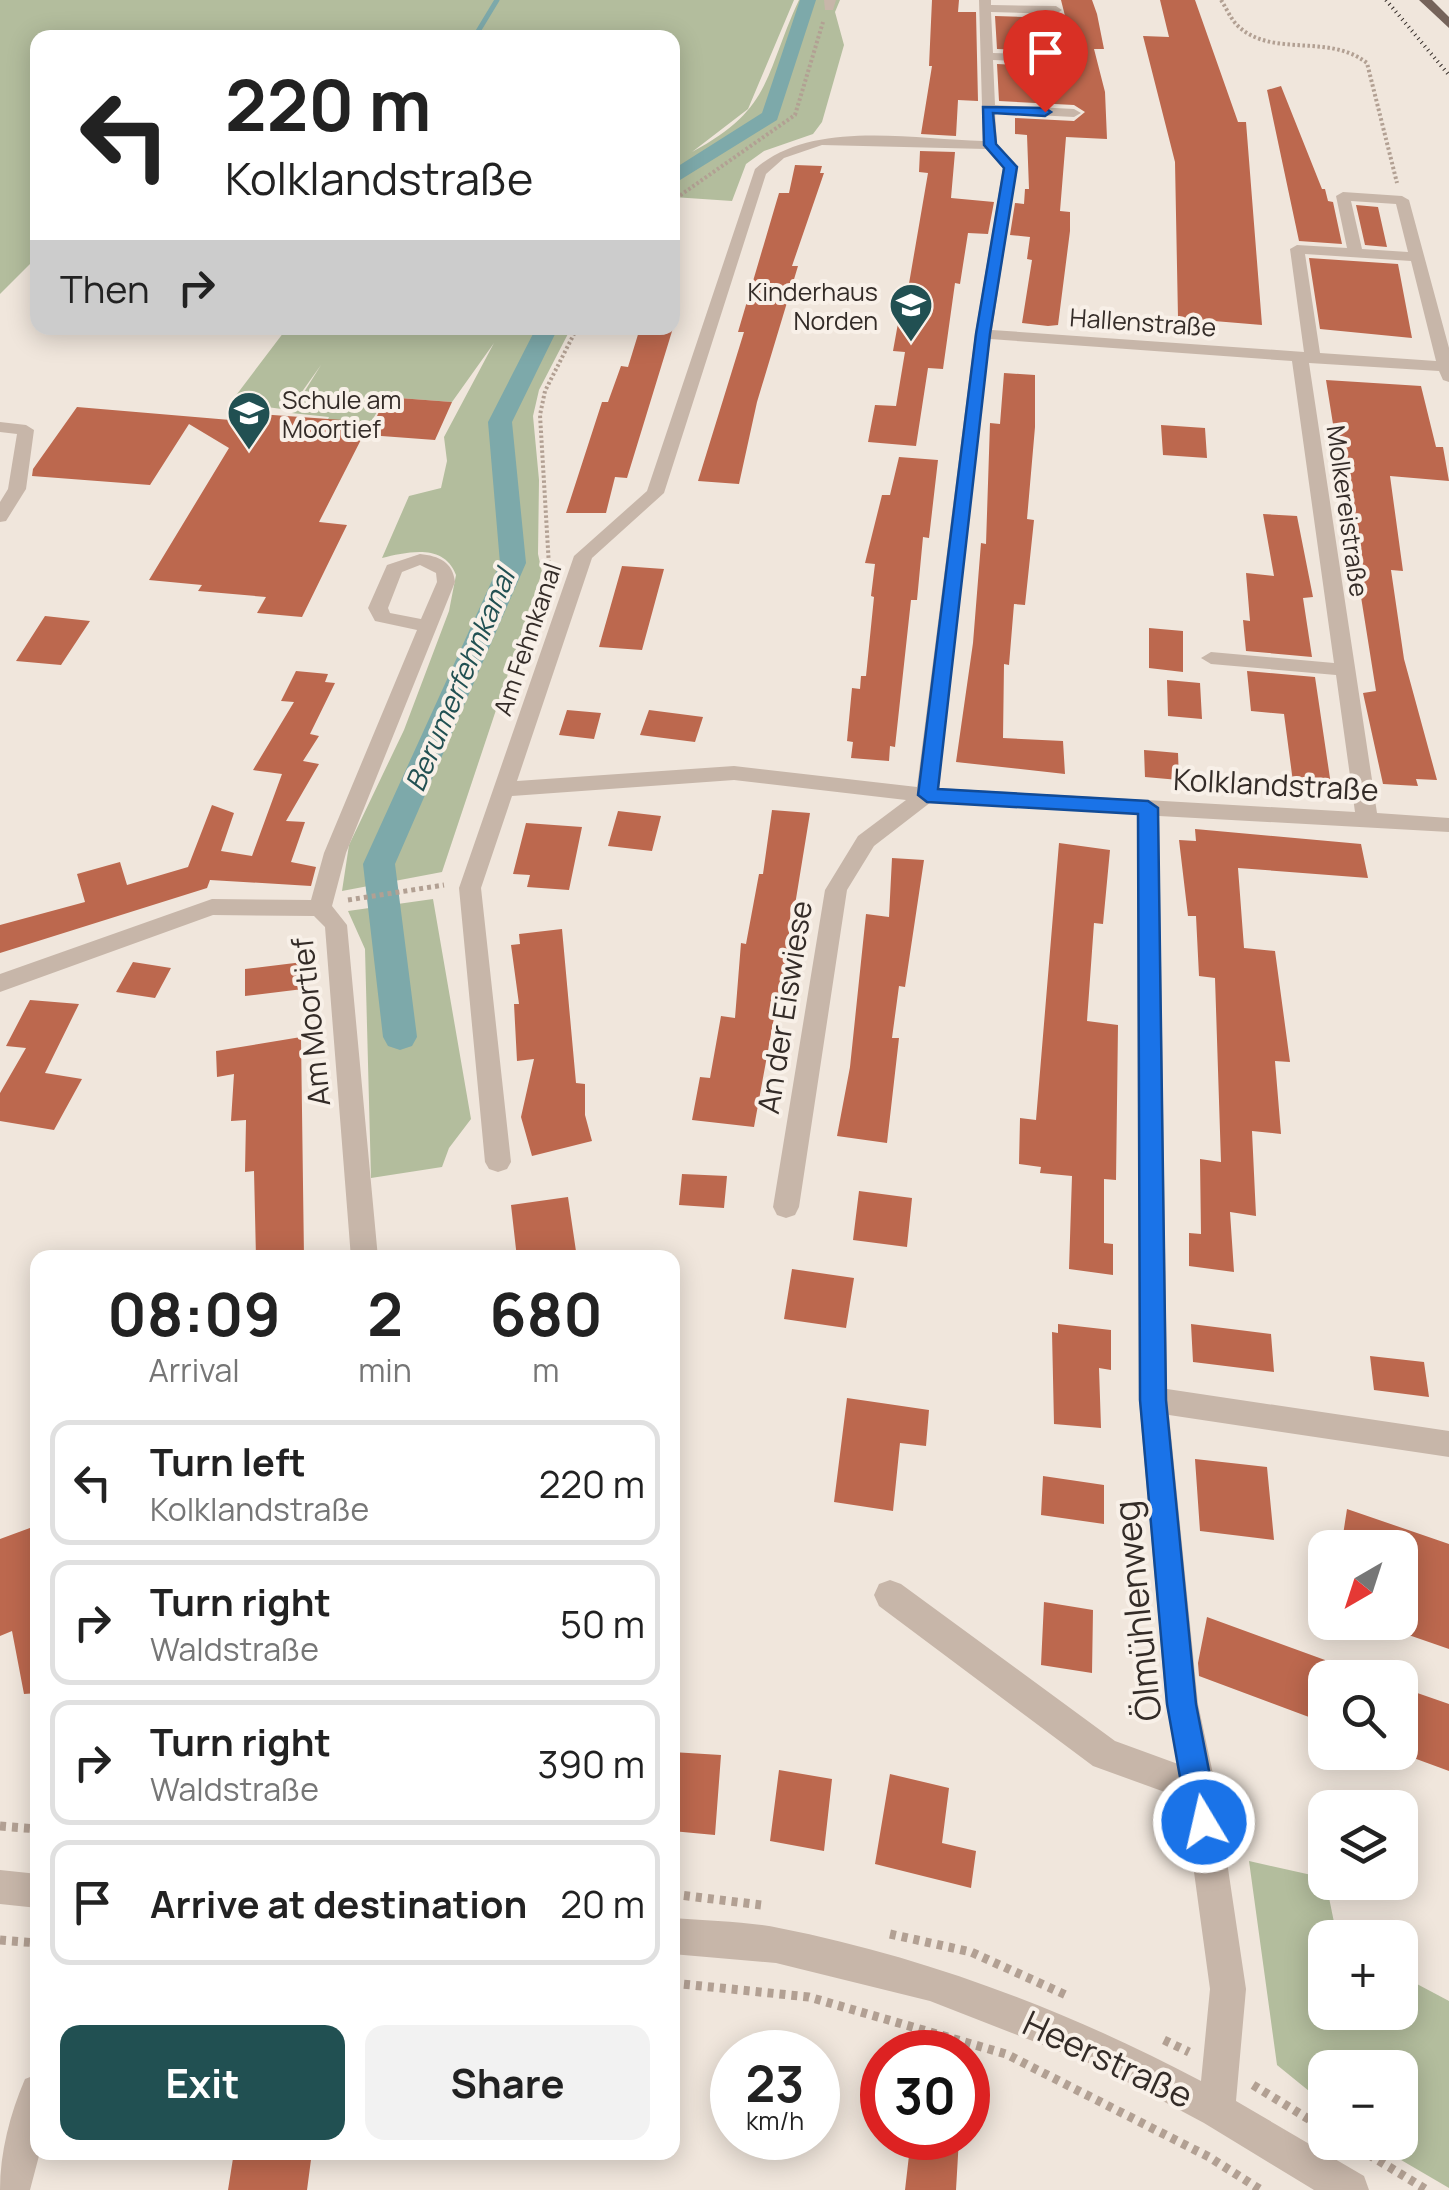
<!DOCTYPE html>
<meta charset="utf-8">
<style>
:root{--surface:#fff;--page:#f2f2f2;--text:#222;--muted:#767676;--line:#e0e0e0;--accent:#215052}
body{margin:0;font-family:Manrope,sans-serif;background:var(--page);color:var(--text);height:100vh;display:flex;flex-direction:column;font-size:38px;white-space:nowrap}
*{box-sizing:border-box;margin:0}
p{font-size:32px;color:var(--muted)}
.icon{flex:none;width:55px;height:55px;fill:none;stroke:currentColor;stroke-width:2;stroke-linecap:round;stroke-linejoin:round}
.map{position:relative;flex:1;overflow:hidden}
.details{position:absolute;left:30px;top:1250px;width:650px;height:910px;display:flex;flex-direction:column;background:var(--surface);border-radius:20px;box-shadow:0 5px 25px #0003}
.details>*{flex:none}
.guide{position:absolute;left:30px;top:30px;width:650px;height:305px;border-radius:20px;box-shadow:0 5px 25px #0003;background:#fff;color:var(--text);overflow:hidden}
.needle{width:65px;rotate:219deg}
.controls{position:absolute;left:1308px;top:1530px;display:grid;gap:20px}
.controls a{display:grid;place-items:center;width:110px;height:110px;border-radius:20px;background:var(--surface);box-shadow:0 5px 25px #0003;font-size:50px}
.speed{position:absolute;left:710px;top:2030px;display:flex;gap:20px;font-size:50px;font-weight:700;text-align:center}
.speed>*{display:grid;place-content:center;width:130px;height:130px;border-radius:50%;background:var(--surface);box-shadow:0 5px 25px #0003;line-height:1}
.speed small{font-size:25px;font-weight:400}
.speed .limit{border:15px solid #d22;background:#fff;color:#111}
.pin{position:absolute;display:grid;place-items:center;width:85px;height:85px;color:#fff;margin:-102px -42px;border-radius:50% 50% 50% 0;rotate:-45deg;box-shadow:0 0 10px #0007}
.pin .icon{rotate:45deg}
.me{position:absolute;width:110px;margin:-55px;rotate:351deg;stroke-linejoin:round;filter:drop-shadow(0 0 8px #0008)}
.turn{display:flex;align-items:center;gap:35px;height:210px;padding:0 30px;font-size:45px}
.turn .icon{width:130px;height:130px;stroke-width:2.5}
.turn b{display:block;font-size:70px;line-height:85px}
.then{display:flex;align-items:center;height:95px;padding:0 30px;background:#0003;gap:20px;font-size:38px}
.eta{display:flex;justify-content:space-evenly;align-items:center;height:170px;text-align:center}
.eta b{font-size:60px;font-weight:700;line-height:70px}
.button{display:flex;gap:20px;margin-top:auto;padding:20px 30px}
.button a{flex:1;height:115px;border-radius:20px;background:var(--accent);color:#fff;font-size:40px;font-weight:700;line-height:115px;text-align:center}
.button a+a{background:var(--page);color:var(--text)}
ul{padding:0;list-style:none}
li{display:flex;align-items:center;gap:30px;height:125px;margin:0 20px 15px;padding:0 10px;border:5px solid var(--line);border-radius:20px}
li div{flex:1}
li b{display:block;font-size:38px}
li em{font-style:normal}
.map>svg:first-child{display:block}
.green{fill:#b3bd9d}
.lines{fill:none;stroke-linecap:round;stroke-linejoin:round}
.stream{stroke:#7da9aa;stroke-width:5}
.canal{fill:#7da9aa;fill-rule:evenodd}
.building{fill:#bc684e}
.path-far2{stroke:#b2a093;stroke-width:4;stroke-dasharray:2.5 2.5;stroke-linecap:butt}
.path-far1{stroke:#b2a093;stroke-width:5;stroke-dasharray:4 4;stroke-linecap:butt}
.path{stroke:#b2a093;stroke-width:9;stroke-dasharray:6 6;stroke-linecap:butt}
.minor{fill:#c7b6a9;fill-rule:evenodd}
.major{fill:#75635a;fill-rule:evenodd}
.rail{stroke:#342c28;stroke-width:4;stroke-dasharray:1 4;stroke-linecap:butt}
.route{fill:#1a73e8;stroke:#114b97;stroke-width:2.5}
.labels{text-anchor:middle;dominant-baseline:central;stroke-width:8;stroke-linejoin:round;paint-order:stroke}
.far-poi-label{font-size:25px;fill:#342c28;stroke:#f8f0e8;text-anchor:end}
.far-street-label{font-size:25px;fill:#342c28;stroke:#f8f0e8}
.far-water-label{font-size:28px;font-style:italic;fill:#215052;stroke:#f8f0e8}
.street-label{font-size:30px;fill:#342c28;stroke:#f8f0e8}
.near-street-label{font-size:35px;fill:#342c28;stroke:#f8f0e8}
</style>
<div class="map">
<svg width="1449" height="2190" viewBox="0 0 1449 2190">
<rect width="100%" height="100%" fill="#f0e6dc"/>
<path class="green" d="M0,0H794L748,109L692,152C773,109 764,75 799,0H840L835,12L844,45L822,122L813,134L764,151L746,164L732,201L673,197L672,38H38L37,257L0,294Z
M287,328H571L539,390L533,416L539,480L538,554L542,572L442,872L342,891L349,845L404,730L449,611L456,575C444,543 408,552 382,558L409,496L441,488L447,461L444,437L494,343L452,402L386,397L365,432L324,428L329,417L291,413L321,365L289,410L231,402Z
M433,899L471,1119L449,1148L442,1167L371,1178L365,949L348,911Z
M1249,1861L1325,1878L1337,1937L1325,1938V2012H1400V1975L1449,2001V2188L1372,2143L1400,2142V2068H1325V2104L1277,2065Z"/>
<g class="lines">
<path class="stream" d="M474,38L497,0"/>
<path class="canal" d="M800,0H816L777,120L672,185V170L762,113Z
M536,328H558L512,422L526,563L395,864L417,1037L412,1046L400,1050L388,1046L383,1037L363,864L500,563L488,422Z"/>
</g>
<path class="building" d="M932,0H959L958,12H976L978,101L958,100L956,136L921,134L932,66H929Z
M1061,0H1092L1097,14L1104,49H1094L1105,92L1107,139L1066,137L1060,211L1070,212V231L1058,325L1048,326L1022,323L1032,260L1027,259L1030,237L1010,235L1015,203L1024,204L1025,189H1029L1027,135L1015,134V118L1074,121L1085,112L1074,105L999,101L997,64L1060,67L1070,58L1060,51L997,49L995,16L1056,18L1065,16Z
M1160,0H1195L1238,122H1246L1262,325L1178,318L1175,162L1143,36L1169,37Z
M1281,86L1322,189H1325L1328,201L1333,202L1342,244L1299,241L1267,90Z
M920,151L955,152L951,198L994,202L988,234L968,233L960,284L955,283L943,369L928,368L916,446L868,442L875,405L896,406L905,352L893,351L902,301H906L928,173L919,172Z
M795,165L822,166L820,173H824L792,266H798L757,402L739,484L698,481L744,332H738L779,193H789Z
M1356,205L1378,207L1387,247L1365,245Z
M1309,258L1398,264L1412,338L1320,329Z
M640,328H673L627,478L615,477L606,513H566L602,402H608L621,366L628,367Z
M1004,373L1035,375V427L1027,519L1034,520L1025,605L1014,604L1009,665L1004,664L1003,738L1063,741L1065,774L956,762L973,643L981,543L986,544L990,423L1000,424Z
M1326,380L1421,386L1436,447H1443L1449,481L1390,476L1403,571L1391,570L1404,659L1437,780L1416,779L1418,786L1383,784L1363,693L1376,691L1351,534L1354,535L1347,469L1340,468Z
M386,397L452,402L435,440L368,435Z
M77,407L254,422L259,414L370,422L319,522L347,525L302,617L257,613L266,597L198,591L202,585L149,580L229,448L189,424L150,485L32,476L33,469Z
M1161,425L1205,428L1207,458L1163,455Z
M899,457L938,460L929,538L923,537L917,600H911L895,747L890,746L889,761L851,758L853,742L847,741L852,688L860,689L861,676H866L874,597L871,596L875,564L865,563L882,495H890Z
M1263,514L1297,516L1313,597L1303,598L1312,657L1246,651L1243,620L1250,621L1246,573L1274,576Z
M622,566L664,569L642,650L599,647Z
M45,616L90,621L61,665L16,661Z
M1149,628L1183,631V672L1149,668Z
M296,671L328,674L325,682L335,683L310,734L319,736L303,761L319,764L286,821L305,822L291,862L316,867L311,886L210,880L207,888L0,953V925L85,902L77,874L120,862L127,885L188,867L212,805L234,813L221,851L252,856L282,774L253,770L294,702L281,701Z
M1247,671L1315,677L1331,785L1293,782L1284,714L1251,711Z
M1167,680L1200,683L1202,719L1168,716Z
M567,710L601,713L594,739L559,735Z
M649,710L703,717L695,742L640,735Z
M1144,750L1178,753L1179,780L1145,777Z
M772,810L810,813L795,905H791L786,974H782L754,1127L692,1120L700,1077L710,1078L721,1016L735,1018L741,943L746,944L759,874H763Z
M618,811L661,816L652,851L608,846Z
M526,823L582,827L569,890L527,887L530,875L513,874Z
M1195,829L1361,844L1368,878L1238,868L1244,948L1275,951L1290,1062L1275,1061L1281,1134L1252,1131L1256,1216L1230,1212L1234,1272L1189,1266V1233L1201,1234L1200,1159L1221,1162L1215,978L1199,976L1196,916H1188L1179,840L1196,841Z
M1059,843L1110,850L1103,924L1094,923L1087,1021L1118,1025L1116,1180L1104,1179V1243L1113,1244V1275L1069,1269L1072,1176L1040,1173L1041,1167L1019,1164L1020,1118L1036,1120Z
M892,858L924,860L905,987L899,986L892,1038H899L887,1143L837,1136L850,1067L866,914L889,917Z
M562,929L576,1083L585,1084V1115L592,1141L532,1156L521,1117L534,1059L517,1061L514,1004H519L511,945L520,944L519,934Z
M133,962L171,968L155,998L116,992Z
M303,962V989L245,996V969Z
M30,1000L79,1004L45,1073L82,1079L54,1130L0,1121V1093L26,1048L6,1046Z
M301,1037L304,1258H256L254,1171L245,1172L246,1120L231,1121L234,1074L217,1077L216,1051Z
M682,1174L727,1176L724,1208L679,1205Z
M859,1191L912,1198L907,1247L853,1240Z
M568,1197L577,1258H517L511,1205Z
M792,1269L854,1278L846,1328L784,1319Z
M1058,1324L1111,1330V1370L1099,1368L1101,1428L1054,1424L1052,1332L1058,1333Z
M1191,1324L1271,1334L1274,1372L1193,1362Z
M1370,1356L1424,1362L1429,1397L1374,1390Z
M847,1398L929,1410L926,1446L900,1443L893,1511L834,1502Z
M1195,1459L1267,1467L1274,1540L1200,1531Z
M1043,1476L1104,1485V1524L1041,1515Z
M1347,1509L1449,1544V1649L1400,1632V1548H1341Z
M38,1525V1693L24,1694L12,1631L0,1636V1539Z
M1044,1602L1093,1610L1092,1673L1041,1665Z
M1207,1617L1325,1660V1723L1199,1676L1198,1663Z
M1400,1687L1449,1704V1771L1400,1753Z
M672,1752L721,1755L715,1835L672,1831Z
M779,1770L832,1779L824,1851L770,1841Z
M890,1774L949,1788L942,1843L976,1851L971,1888L875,1864Z
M911,2138H959L956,2190H905Z
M234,2152H312L307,2190H228Z"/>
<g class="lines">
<path class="path-far2" d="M1221,0C1227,9 1231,20 1239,27C1274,58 1329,33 1367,63L1397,183
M672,201L795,115L823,22
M544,582L549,566L540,415L545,391L577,328"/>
<path class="path-far1" d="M348,900L444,885"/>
<path class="path" d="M0,1826L38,1829
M672,1894L761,1905
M890,1934L971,1952L1066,1995
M0,1940L38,1943
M672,1983L809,1997L1006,2054L1209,2157L1261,2190
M1164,2040L1189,2052
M1253,2085L1325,2129
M1348,2142L1427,2190"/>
<path class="minor" d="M824,0H836L833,10H825Z
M979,0H991V5L1056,6L1062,10L1056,14L991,12L993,53L1060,55L1066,59L1060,63L993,60L995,105L1074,109L1081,113L1074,117L995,113L997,144L1017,167L992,330L1304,352L1290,249L1297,245L1347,248L1336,196L1343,192L1402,196L1409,200L1449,348V382L1443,380L1439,371L1309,363L1377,813L1449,818V832L1159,816L1167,1389L1449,1431V1457L1169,1415L1198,1704L1216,1788L1246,1989L1236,2101L1364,2176L1369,2190H1314L1204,2123L1099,2067L930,2001L776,1963L672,1954V1918C707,1921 745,1921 779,1928C926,1957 1069,2011 1201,2081L1210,1989L1184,1799L1093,1766L879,1606L874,1595L879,1584L890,1580L901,1584L1115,1741L1178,1764L1166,1704L1139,1400L1137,814L931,802L874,846L847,890L799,1207L795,1215L786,1218L777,1215L773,1207L825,890L858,836L906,800L734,780L512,796L481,888L511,1162L507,1169L498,1172L489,1169L485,1162L459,888L574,556L647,491L755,169C811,119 912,139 983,141ZM822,145L986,149L1003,168L975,334L917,787L734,766L517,781L592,558L664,493L766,174L784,158ZM1351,201L1396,204L1408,252L1362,249ZM1305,254L1411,261L1436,361L1320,353ZM990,339L1292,361L1334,663L1211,652L1201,658L1211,664L1336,675L1355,812L938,788Z
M0,422L26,425L34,430L26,489L6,521L0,522V502L8,489L17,434L0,432Z
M420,554C439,556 453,562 455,582L346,853L332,906L347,925L378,1258H351L325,927L314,916L213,915L0,992V974L212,899L311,900L324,853L417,630L375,621L368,608L387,565ZM420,565L436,573L437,582L421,619L390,613L388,608L402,572Z
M0,1870L38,1874V1908L0,1904Z
M38,2074L40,2152L30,2190H0C0,2152 10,2114 25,2079Z"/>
<path class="major" d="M1419,0H1432L1449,17V28Z"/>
<path class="rail" d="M1386,0L1449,75"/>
</g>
<path class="route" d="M983,107L1045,108L1051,112L1045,116L993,113L996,144L1017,167L990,334L938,789L1148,801L1158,808L1166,1400L1196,1704L1219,1822L1215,1832L1204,1837L1193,1832L1188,1822L1167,1704L1140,1400L1138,814L927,802L918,795L976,334L1004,168L984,145Z"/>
<defs>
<symbol id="school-pin" viewBox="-11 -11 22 30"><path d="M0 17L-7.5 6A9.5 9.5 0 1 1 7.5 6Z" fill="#215052" stroke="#f8f0e8"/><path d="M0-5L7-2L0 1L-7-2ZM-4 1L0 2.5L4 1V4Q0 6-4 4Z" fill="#fff"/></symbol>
</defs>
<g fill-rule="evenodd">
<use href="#school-pin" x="886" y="280" width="50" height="68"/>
<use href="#school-pin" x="224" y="388" width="50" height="68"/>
</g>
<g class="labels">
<g class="far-poi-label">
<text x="878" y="291">Kinderhaus<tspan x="878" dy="29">Norden</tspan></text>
<text x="282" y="399" text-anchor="start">Schule am<tspan x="282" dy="29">Moortief</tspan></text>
</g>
<g class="far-street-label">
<text transform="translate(1143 322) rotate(4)">Hallenstraße</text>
<text transform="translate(1348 511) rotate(82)">Molkereistraße</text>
<text transform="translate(527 639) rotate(-71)">Am Fehnkanal</text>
</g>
<g class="far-water-label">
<text transform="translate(459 680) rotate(-67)">Berumerfehnkanal</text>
</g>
<g class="street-label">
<text transform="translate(1276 784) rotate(3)">Kolklandstraße</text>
<text transform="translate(784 1007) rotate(-81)">An der Eiswiese</text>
<text transform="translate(310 1022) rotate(-96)">Am Moortief</text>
</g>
<g class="near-street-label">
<text transform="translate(1137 1611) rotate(-96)">Ölmühlenweg</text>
<text transform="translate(1108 2059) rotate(25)">Heerstraße</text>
</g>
</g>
</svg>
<div class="controls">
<a><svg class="needle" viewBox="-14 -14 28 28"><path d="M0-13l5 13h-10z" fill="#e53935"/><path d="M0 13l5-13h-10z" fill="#767676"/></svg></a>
<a><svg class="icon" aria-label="search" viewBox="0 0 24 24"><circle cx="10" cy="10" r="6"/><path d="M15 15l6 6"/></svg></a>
<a><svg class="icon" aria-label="layers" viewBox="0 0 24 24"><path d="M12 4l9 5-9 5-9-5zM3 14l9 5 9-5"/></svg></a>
<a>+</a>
<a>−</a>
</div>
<div class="speed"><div>23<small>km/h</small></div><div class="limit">30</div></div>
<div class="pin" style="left:1045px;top:112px;background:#d93025"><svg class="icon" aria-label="arrive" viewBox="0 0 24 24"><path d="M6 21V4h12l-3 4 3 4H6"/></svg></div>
<svg class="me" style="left:1204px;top:1822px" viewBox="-20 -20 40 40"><circle r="17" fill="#1a73e8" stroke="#fff" stroke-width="3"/><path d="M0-11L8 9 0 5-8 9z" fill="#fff"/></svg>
<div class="guide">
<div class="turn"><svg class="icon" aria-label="left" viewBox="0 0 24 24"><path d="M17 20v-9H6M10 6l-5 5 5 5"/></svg><div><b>220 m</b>Kolklandstraße</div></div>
<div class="then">Then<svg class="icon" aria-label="right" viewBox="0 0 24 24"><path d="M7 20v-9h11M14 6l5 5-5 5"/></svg></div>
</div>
<section class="details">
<div class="eta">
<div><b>08:09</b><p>Arrival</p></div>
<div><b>2</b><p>min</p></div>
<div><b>680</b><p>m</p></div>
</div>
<ul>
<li><svg class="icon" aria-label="left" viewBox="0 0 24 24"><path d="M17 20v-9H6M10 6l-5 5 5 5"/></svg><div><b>Turn left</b><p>Kolklandstraße</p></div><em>220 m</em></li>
<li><svg class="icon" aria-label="right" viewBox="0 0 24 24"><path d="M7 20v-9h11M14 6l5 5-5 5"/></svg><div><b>Turn right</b><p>Waldstraße</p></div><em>50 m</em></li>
<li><svg class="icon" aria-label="right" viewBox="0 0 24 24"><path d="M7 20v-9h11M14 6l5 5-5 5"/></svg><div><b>Turn right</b><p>Waldstraße</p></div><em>390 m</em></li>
<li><svg class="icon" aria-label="arrive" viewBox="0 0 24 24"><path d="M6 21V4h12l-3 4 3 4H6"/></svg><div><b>Arrive at destination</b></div><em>20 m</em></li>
</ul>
<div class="button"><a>Exit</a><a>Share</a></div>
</section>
</div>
